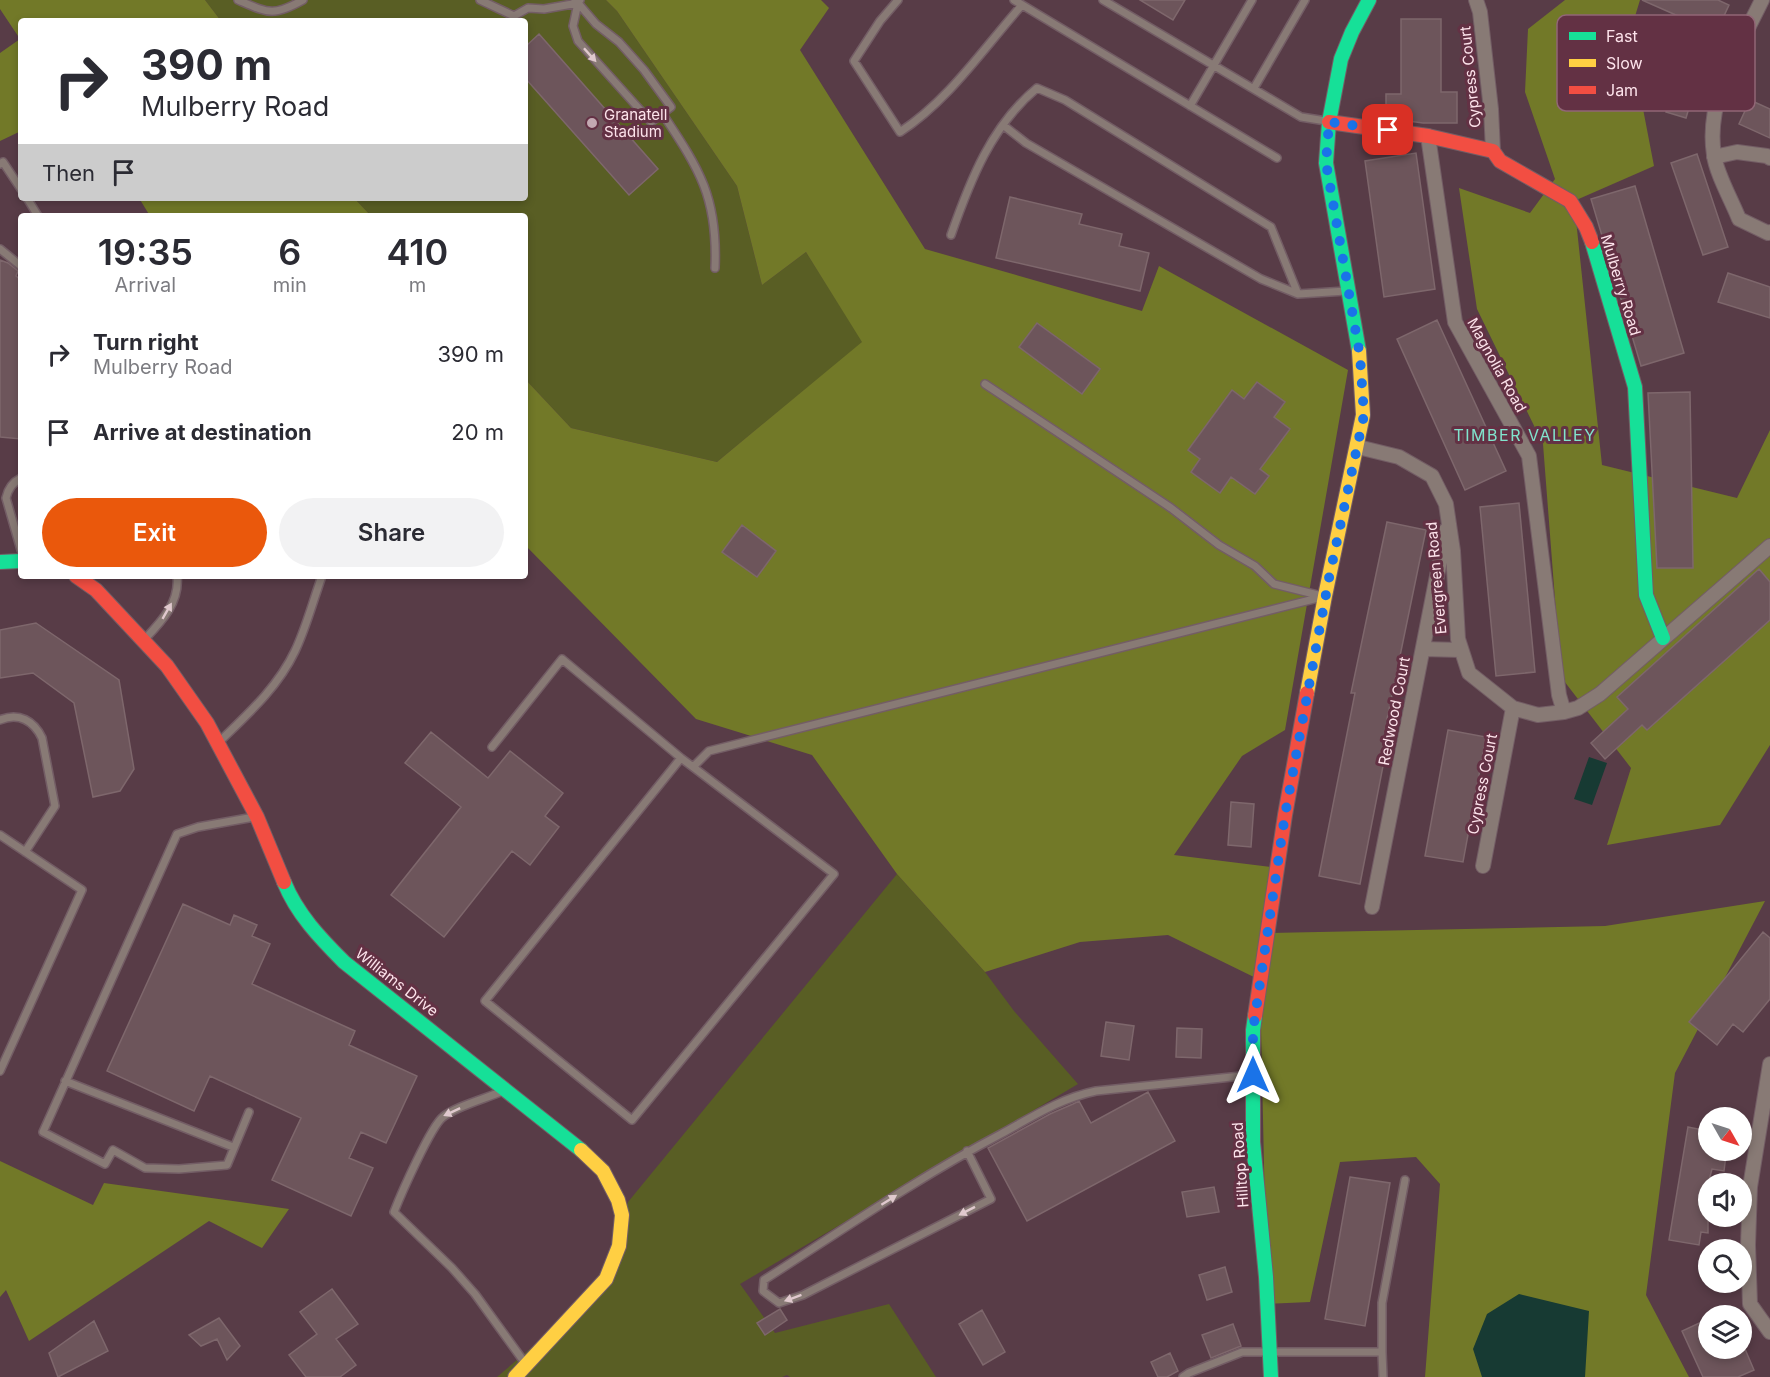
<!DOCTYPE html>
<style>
:root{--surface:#fff;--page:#f2f2f3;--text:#2b2b33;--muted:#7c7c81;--accent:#ea580c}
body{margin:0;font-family:Inter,sans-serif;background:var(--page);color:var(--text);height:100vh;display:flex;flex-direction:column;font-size:22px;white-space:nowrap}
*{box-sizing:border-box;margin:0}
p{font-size:20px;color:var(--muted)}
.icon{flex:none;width:33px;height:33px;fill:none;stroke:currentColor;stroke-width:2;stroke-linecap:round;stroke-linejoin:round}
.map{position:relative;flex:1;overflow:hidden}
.drawer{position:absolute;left:18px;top:213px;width:510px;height:366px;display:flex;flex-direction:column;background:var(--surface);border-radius:6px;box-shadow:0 3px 9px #0003}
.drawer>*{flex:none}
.top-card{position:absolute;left:18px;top:18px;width:510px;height:183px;border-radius:6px;box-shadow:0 3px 9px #0003;background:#fff;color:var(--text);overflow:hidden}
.needle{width:39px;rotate:129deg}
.controls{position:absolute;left:1698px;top:1107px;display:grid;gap:12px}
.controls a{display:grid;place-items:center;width:54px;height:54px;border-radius:50%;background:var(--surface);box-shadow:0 3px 9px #0003;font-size:30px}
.pin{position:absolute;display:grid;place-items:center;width:51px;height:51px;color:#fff;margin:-26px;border-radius:12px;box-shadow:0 3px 9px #0006}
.me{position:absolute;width:66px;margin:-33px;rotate:0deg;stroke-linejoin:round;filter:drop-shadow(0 0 4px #0008)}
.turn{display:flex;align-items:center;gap:21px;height:126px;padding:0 24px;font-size:27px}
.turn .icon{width:78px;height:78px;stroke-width:2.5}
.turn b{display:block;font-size:42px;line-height:51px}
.then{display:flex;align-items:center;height:57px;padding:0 24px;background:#0003;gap:12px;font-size:22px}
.eta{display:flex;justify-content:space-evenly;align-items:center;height:102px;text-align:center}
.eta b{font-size:36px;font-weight:600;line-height:42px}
.cta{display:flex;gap:12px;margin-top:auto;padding:12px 24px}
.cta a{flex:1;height:69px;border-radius:36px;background:var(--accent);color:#fff;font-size:24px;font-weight:600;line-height:69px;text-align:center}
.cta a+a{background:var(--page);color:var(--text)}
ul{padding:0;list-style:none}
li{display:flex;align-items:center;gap:18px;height:78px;padding:0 24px}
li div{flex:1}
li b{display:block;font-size:22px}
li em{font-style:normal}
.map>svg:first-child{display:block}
.green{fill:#595e24}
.forest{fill:#727928}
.water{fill:#173a33}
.building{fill:#6d555b;stroke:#7e676c;stroke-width:1.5}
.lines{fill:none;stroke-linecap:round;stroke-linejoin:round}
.lane-casing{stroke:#735d65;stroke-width:10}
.street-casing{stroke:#735d65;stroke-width:16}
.fast-casing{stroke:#735d65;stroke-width:16}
.slow-casing{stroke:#735d65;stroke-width:16}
.jam-casing{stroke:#735d65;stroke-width:16}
.lane{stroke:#887a75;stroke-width:7}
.street{stroke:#887a75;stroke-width:14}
.fast{stroke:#16e098;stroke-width:14}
.slow{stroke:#ffcf43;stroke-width:14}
.jam{stroke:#f24e42;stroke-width:14}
.oneway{fill:#e0c9ce}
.route{stroke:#1a73e8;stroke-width:10;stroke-dasharray:0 18}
.poi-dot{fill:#c3a9b2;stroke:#633144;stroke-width:2}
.labels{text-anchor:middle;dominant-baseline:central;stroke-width:6;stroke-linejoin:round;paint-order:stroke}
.street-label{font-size:15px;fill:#fde3eb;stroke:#633144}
.poi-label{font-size:15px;fill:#fde3eb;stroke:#633144;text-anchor:start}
.neighbourhood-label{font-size:16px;letter-spacing:1.5px;fill:#81e4cd;stroke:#633144}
.key{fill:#633144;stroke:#916676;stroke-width:1.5}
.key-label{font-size:16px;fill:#fde3eb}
</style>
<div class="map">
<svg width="1770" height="1377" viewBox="0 0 1770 1377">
<rect width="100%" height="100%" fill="#583c47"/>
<path class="green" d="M205,0H606L617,11L737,186L762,285L806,252L863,342L717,462L571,428L525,379V216H371L354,198H525V21H221Z
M897,874L985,972L1014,1011L1078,1084L740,1284L775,1333L889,1304L936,1377H790L787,1375L782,1377H497L599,1290L628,1202Z"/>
<path class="forest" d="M0,0H205L221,21H21V131L0,141V53L20,39L0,9Z
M606,0H821L829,8L800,50L925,249L1142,311L1159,266L1348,370L1285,730L1242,756L1174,855L1271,867L1266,933L1605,926L1765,901L1675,1073L1646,1295L1689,1377H1425L1440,1184L1416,1157L1340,1162L1310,1302L1267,1304L1260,980L1168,935L1080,942L985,972L897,874L812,755L696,719L525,545V379L571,428L717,462L862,342L806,252L762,285L737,186L617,11Z
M1565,0H1640L1629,36L1654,166L1574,201L1602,465L1737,498L1770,430V745L1720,825L1607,845L1631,768L1561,677L1543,444L1477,309L1459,188L1530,213L1555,179L1525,92L1528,29Z
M139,198H354L371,216H150Z
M0,1161L93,1205L104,1183L289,1209L262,1248L209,1221L29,1341L6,1290L0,1297Z"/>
<path class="water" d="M1589,757L1607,763L1592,805L1574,799Z
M1519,1294L1589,1311L1585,1377H1482L1473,1349L1487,1314Z"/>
<path class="building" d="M1140,0H1185L1173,20Z
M1642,0H1718L1729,5L1716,33L1712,31L1686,118L1666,112L1694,23Z
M1401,19H1441V92H1457V123H1423L1386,118V94H1401Z
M539,34L658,169L629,195L525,78V47Z
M1750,100L1770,109V138L1739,124Z
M1416,153L1435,289L1384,297L1365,161Z
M1697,154L1728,247L1703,255L1671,163Z
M1635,186L1684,353L1641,366L1591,199Z
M1010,197L1082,214L1079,224L1122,234L1119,246L1149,253L1140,291L996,258Z
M0,260L8,263L18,271L16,276L21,280V439L0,437Z
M1728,273L1770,287V318L1718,302Z
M1437,320L1506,471L1465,490L1397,339Z
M1037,323L1100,369L1082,394L1019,347Z
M1257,382L1285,402L1274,417L1290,429L1260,469L1269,476L1255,494L1231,477L1220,493L1191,472L1200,459L1188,450L1232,390L1244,399Z
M1690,392L1693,568H1657L1648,393Z
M1519,503L1535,672L1496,676L1480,507Z
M1387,522L1426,530L1387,719L1392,720L1360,884L1319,876L1355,693H1351Z
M742,525L776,551L757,577L722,552Z
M1759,569L1770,582V620L1647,730L1642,725L1605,759L1591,743L1628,709L1617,697Z
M36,623L119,680L134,769L120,791L93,797L74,703L33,673L0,678V630Z
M1448,730L1486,737L1463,862L1425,856Z
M431,732L488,778L510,751L563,793L545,816L559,827L530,865L512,851L444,937L391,895L461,807L405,763Z
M1231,802L1254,804L1251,847L1228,845Z
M183,904L230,925L234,915L257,925L252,936L270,944L252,984L355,1031L349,1045L417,1076L386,1143L361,1132L349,1158L373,1168L351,1216L272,1180L301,1118L210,1076L194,1111L107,1071Z
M1763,932L1770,938V999L1743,1032L1733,1024L1717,1045L1689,1022Z
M1106,1022L1134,1026L1129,1060L1101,1056Z
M1177,1028L1202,1029L1201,1058L1176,1057Z
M1148,1092L1175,1141L1027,1221L988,1148L1050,1114L1073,1104L1079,1101L1091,1123Z
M1688,1127L1708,1131V1150H1715L1714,1154L1726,1155L1724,1171L1712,1169L1708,1184V1233L1701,1232L1699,1245L1669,1240Z
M1350,1177L1390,1183L1365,1326L1325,1319Z
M1214,1187L1219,1212L1187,1217L1182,1192Z
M1225,1267L1232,1292L1207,1300L1199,1275Z
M332,1289L358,1324L336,1339L356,1365L340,1377H306L289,1355L317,1334L300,1312Z
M780,1309L787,1320L765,1335L757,1323Z
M982,1310L1005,1352L983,1365L959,1324Z
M219,1318L240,1346L227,1360L217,1339L201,1346L189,1335Z
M1708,1319V1348H1726L1730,1356L1745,1349L1754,1370L1738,1377H1703L1682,1331Z
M94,1321L108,1351L58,1377L49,1353Z
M1233,1324L1241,1346L1211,1358L1202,1335Z
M1170,1353L1178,1371L1167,1377H1158L1151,1362Z"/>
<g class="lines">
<defs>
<path id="lane" d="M238,0C268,13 273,17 303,0
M480,0L514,16L528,8L544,9L578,3
M575,0L578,3L596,24L619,42L644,70L671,107L651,122L578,41L573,26L578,3L580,0
M898,0L880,21L854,61L900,132C949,100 983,49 1022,5
M1014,0L1277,158
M1103,0L1301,117L1326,121
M1254,88L1305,0
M1190,106L1252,0
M662,113C700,170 718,198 715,268
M1003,125L1026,143L1261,279L1298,294L1346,291
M0,164L3,162L21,189
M27,198L38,216
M951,235C970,181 991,126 1037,88L1065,100L1271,227L1298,294
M0,249L21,266
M985,384L1171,508L1219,545L1255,566L1274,584L1322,596
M21,478C13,482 8,489 6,498L21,550
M145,639C162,621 180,602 177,576
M0,720C19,712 34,721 42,738L55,806L25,852
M220,741C248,714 278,687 295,651C306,628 313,601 322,576
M492,747L562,659L681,758
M693,767L681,758L485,1001L632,1120L834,874L693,767L709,751L1322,597
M0,835L82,890L0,1071
M65,1081L233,1147
M503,1091C487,1098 454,1107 443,1117C431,1126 401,1194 394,1212L452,1268L475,1294L525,1363
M249,1112L227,1165L179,1169L145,1168L113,1150L105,1164L43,1132L177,834L198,827L254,817
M967,1151L991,1199L803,1295L779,1303L763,1291L764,1280C842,1230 919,1177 1001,1134C1032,1117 1061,1098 1096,1091L1251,1075
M1183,1377L1189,1373L1242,1352H1382
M1383,1377L1382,1352V1303L1405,1180"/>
<path id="street" d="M1476,0L1480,12L1491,109L1493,151
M1762,0C1739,48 1705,99 1714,155C1716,173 1732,201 1739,219L1768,233L1770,232
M1428,136L1455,322L1529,456L1559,695L1564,712
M1714,157L1737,152L1767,156L1770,158
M1358,447L1399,457L1432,476L1446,504L1453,551L1458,639L1469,673L1513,708L1538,715L1564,712L1578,708L1600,694L1770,546
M1423,649L1460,650
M1483,866L1513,708
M1372,907L1446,530
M1770,1064L1750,1187L1748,1245L1750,1304L1770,1332"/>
<path id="fast" d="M1592,242L1635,387L1646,595L1663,638
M1359,351L1326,163L1329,122L1341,59L1352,32L1369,0
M0,562L21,561
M284,882C297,914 320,938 344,962L581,1150
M1255,1016L1253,1030V1142L1266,1277L1271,1377"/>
<path id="slow" d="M1307,693L1325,596L1363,415L1359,351
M515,1377L606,1279L619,1246L622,1215L618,1200L603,1171L581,1150"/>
<path id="jam" d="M1329,122L1428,136L1493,151L1500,161L1570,201L1586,227L1592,242
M76,576L96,590L167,666L207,723L257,817L284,882
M1255,1016L1285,815L1307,693"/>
</defs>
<use href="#lane" class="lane-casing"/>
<use href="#street" class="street-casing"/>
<use href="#fast" class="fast-casing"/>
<use href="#slow" class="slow-casing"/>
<use href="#jam" class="jam-casing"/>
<use href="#lane" class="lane"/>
<use href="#street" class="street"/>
<use href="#fast" class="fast"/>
<use href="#slow" class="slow"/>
<use href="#jam" class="jam"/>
</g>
<defs><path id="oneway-solid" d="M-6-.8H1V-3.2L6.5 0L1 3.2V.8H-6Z" transform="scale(1.5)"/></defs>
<g class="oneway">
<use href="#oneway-solid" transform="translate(590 55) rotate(48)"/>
<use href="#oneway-solid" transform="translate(167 611) rotate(-60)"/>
<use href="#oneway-solid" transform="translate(452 1112) rotate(155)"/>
<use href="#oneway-solid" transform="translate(889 1200) rotate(-32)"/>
<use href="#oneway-solid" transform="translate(967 1211) rotate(153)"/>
<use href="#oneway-solid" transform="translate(793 1298) rotate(160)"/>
</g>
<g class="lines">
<path class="route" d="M1253,1075V1030L1285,815L1329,578L1364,415L1360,356L1326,163L1329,122L1388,130"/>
</g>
<circle class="poi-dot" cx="592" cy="123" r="6"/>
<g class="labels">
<g class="street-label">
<text transform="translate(1470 77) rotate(-96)">Cypress Court</text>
<text transform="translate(1621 285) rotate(73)">Mulberry Road</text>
<text transform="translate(1497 365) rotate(61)">Magnolia Road</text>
<text transform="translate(1436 578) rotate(-95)">Evergreen Road</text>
<text transform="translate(1394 711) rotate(-79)">Redwood Court</text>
<text transform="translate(1482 784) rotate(-79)">Cypress Court</text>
<text transform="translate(397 982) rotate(38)">Williams Drive</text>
<text transform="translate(1240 1165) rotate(-94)">Hilltop Road</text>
</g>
<g class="poi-label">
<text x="604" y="114">Granatell<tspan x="604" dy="17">Stadium</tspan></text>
</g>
<g class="neighbourhood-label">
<text x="1525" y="435">TIMBER VALLEY</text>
</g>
</g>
<rect x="1557" y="15" width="198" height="96" rx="9" class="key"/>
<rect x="1569" y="32" width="27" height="8" fill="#16e098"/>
<rect x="1569" y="59" width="27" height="8" fill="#ffcf43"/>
<rect x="1569" y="86" width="27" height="8" fill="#f24e42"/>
<g class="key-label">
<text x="1606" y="42">Fast</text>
<text x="1606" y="69">Slow</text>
<text x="1606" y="96">Jam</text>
</g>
</svg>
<div class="controls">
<a><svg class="needle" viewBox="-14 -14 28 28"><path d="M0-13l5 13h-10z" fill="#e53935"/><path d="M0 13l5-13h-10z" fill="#7c7c81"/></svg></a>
<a><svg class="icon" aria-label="sound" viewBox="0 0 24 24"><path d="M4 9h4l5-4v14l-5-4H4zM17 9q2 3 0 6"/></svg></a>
<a><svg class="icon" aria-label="search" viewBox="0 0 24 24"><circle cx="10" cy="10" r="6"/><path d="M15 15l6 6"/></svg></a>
<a><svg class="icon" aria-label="layers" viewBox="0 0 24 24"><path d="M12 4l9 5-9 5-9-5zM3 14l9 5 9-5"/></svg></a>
</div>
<div class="pin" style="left:1388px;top:130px;background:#d93025"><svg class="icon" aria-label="arrive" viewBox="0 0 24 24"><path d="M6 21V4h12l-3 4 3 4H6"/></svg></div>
<svg class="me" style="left:1253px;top:1075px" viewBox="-20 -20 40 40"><path d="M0-17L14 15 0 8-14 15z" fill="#1a73e8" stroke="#fff" stroke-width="4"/></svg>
<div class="top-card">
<div class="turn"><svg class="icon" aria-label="right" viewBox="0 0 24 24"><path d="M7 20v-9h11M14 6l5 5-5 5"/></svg><div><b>390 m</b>Mulberry Road</div></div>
<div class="then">Then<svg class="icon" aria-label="arrive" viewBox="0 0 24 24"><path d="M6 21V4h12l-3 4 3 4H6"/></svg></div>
</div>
<section class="drawer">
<div class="eta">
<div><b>19:35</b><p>Arrival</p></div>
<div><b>6</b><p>min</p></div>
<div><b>410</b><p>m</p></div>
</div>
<ul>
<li><svg class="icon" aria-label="right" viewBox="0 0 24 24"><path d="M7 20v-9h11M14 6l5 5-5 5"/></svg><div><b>Turn right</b><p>Mulberry Road</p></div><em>390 m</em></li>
<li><svg class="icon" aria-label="arrive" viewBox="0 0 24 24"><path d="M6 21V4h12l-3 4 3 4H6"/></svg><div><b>Arrive at destination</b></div><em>20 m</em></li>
</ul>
<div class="cta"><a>Exit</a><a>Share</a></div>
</section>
</div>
